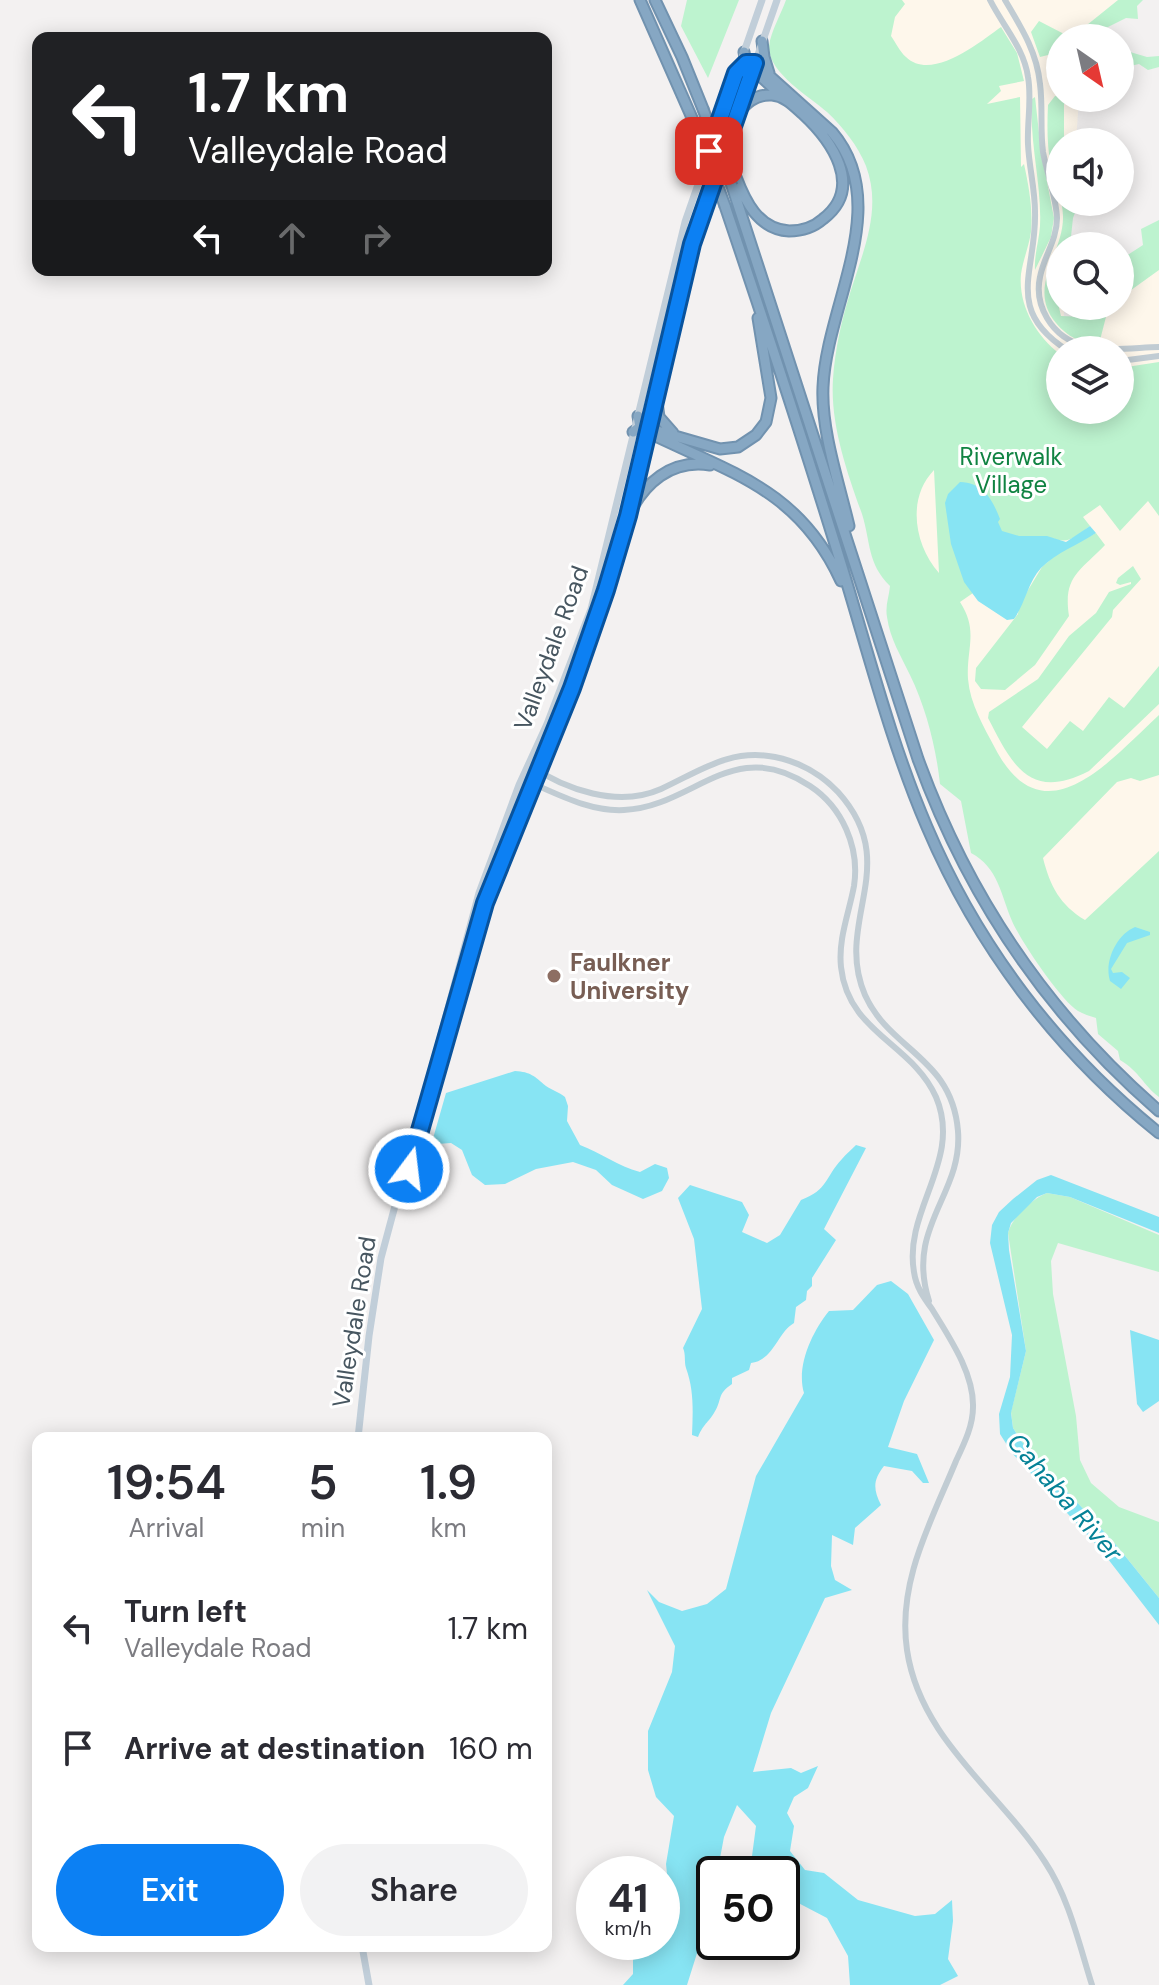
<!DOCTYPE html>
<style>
:root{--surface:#fff;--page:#f2f2f3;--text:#2b2b33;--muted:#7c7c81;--accent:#0c80f3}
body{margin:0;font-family:"DM Sans",sans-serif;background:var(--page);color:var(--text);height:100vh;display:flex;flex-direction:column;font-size:30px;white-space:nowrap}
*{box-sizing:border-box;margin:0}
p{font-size:26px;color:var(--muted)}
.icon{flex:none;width:44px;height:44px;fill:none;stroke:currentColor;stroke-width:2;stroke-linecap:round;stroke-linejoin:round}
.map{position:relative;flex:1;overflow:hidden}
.side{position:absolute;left:32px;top:1432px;width:520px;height:520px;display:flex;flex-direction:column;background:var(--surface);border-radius:16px;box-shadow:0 4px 20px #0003}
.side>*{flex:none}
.banner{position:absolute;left:32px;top:32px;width:520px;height:244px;border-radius:16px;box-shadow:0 4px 20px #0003;background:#202124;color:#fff;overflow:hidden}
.needle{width:52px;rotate:146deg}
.tools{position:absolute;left:1046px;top:24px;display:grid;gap:16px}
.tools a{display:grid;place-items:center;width:88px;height:88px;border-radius:50%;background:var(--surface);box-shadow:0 4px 20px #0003;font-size:40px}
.speed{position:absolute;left:576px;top:1856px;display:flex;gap:16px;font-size:40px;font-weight:700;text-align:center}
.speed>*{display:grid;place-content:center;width:104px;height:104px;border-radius:50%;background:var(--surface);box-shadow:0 4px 20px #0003;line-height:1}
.speed small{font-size:20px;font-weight:400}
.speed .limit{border:4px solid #111;border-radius:12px;background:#fff;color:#111}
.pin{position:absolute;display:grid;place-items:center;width:68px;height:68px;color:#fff;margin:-34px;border-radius:16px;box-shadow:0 4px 12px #0006}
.me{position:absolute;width:88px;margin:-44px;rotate:15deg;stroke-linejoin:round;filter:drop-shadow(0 0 6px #0008)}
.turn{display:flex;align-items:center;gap:28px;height:168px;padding:0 24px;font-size:36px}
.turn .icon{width:104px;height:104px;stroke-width:2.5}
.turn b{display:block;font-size:56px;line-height:68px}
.lanes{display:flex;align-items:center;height:76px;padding:0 24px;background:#0003;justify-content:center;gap:40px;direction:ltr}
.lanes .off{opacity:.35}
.eta{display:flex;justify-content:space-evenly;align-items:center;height:136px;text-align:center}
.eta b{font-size:48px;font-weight:600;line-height:56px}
.button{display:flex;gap:16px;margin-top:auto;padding:16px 24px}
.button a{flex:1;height:92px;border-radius:48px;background:var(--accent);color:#fff;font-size:32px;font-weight:600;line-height:92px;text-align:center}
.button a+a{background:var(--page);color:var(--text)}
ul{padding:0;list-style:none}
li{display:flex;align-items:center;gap:24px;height:120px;padding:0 24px}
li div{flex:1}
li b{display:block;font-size:30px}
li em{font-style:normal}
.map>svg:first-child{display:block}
.commercial{fill:#fef7eb;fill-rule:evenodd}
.green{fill:#bdf3cf;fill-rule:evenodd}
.water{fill:#87e4f3}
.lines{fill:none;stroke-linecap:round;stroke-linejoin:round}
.motorway-casing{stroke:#7192af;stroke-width:13}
.tertiary{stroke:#c1ccd3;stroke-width:6}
.secondary{stroke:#c1ced9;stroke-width:7}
.motorway{stroke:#86a7c3;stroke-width:9}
.motorway-bridge-casing{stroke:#7192af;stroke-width:13;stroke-linecap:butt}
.motorway-bridge{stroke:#86a7c3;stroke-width:9}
.route-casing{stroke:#08539e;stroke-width:20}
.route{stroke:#0c80f3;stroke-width:14}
.education-dot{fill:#8d6e63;stroke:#fff;stroke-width:3}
.labels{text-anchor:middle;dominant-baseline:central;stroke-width:6;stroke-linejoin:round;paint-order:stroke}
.park-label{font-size:24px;fill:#108342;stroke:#fff}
.street-label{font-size:24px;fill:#475660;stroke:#fff}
.education-label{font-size:24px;font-weight:bold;fill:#785e54;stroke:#fff;text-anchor:start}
.water-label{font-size:26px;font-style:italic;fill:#058297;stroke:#fff}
</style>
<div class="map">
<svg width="1159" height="1985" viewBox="0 0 1159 1985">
<rect width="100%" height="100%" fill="#f3f1f1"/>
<path class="commercial" d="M848,0H1125L1084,34L1060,38V98H1079L1076,142H1060V202H1071L1060,246V306H1064V319L1088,312L1094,306H1120V277L1159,233V1018L1097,970L921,644L903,442L905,223ZM1060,350H1120V410H1060Z"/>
<path class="green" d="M687,0H739L708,78L681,26Z
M786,0H902L905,4L895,17L891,36C896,43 900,52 906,57C932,82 980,42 1001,27L1017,53L1024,81L999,86L1001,91L987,104L1020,97L1021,167L1024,164C1029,187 1033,209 1031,232C1029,246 1023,260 1021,274C1018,305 1036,336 1060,354V410H1120V368L1159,362V516L1148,501L1120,531L1100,505L1083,517L1090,526C1076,536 1069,545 1052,538L960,602C979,631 966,649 968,679C970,704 984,727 995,748C1044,842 1111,759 1159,715V775L1140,781L1131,778L1117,782L1043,858C1050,886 1060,905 1085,920L1159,851V1097C1143,1085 1140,1072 1120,1060L1118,1051L1098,1034L1096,1018C1090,1016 1083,1014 1078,1011C1061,1001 1020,940 1012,921C1001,895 998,867 971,853L961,801L940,784C936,747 926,708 910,675C901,656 890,639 887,617C885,606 889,597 890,586C867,563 871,543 862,514C847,472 830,424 833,379C835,349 842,318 851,290C864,249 882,209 866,166C858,146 843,127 827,112C810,97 767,72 769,46C771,31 781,14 786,0ZM934,470L939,573C915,546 906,499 934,470Z
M1118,0H1143L1137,6L1138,19L1126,18L1106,28L1105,35L1107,38H1060V52L1040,57L1031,32L1039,21L1066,35L1082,29Z
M1120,49L1147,57L1159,56V67L1148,70L1139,64L1130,66L1120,75Z
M1055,96L1080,98V102L1064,104V142H1060V202H1079L1073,218L1070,246H1060V268L1056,269L1053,282L1061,316L1083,317L1094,310L1093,306H1112L1107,313L1099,344C1079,342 1069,338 1056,323C1026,287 1064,253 1063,216C1063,200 1054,182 1051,167C1047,147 1047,125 1048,105Z
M1035,97L1041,151L1054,218L1051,237L1035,270C1034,255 1039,241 1040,226C1042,184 1029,142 1032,99Z
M1159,220V270L1120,298V253L1123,258L1143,245L1141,229Z
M1096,533L1105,545C1079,572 1063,577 1069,616L1035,665L1005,690L981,689L975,681L976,668L1018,614L1019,605L1042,567L1057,554Z
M1133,566L1141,579L1113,610L1112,617L1022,727L1047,749L1070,721L1083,731L1109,697L1124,708L1159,666V704L1089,771C1029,802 1012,764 988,718L989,712L1038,679L1069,636L1096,613L1109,592L1131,584V582L1120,585L1116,583L1118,578Z
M1047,1193L1070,1197L1159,1235V1272L1058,1243L1051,1261L1053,1294L1076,1416L1080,1460L1091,1483L1119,1507L1159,1522V1598L1117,1546L1022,1442L1013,1428L1011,1412L1026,1351L1008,1233C1012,1217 1032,1199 1047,1193Z"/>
<path class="water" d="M960,482C984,483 992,499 1000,519L998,522L1002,531L1019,536H1047L1066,542L1090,526L1096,533C1078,545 1057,552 1041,568C1028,582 1025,604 1014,619L1007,620L978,601L964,582L951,544L945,503L948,494Z
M1135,927L1150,932V935L1127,943L1111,969L1113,973L1122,972L1130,978L1121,989L1110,981C1104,962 1116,935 1135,927Z
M515,1071C531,1072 534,1076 546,1086C552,1090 559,1092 565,1097L568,1106L567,1121L580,1145C601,1153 618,1166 640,1172L655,1164L667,1168L669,1178L662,1191L643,1199L612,1185L596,1170L573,1162L536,1169L505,1184L485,1185L472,1175L462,1150L451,1143L437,1144L432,1142L446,1093Z
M856,1145L866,1148L824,1229L836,1240L812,1278V1286L807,1291L806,1300L796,1307L794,1323C777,1333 774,1360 751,1363L749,1370L732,1378V1384C716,1395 723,1399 714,1413C708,1423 704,1423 698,1437L692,1435C693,1411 694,1390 686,1368C684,1361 686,1355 683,1348L702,1309L694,1239L678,1198L690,1185L742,1202L749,1215L742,1232L767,1243L780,1235L801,1200C828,1190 825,1177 842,1159C846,1154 852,1149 856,1145Z
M1051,1175L1159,1217V1233L1070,1197L1047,1193L1037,1197L1011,1223L1008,1233L1009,1250L1026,1351L1011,1413L1013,1428L1022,1442L1117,1546L1159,1598V1625L1101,1550L1012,1453L1000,1434L999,1414L1010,1377L1012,1335L990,1243L992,1225L999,1212L1013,1199L1037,1180Z
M891,1281L908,1294L934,1340L904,1401L888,1447L917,1454L929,1483H923L912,1471L884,1466C873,1480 873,1489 881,1505L855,1528L853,1545L832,1535L831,1566L835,1580L852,1590L825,1598L771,1713L753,1772L791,1768L801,1773L818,1766L808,1788L794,1797L787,1813L794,1826L790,1851L805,1870L824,1873L858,1900L915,1916L935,1914L952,1900L953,1921L948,1959L958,1976L940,1985H850L848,1956L827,1918L783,1895L782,1874H767L752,1856L756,1826L737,1805L724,1837L717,1874H714L710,1912L687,1985H623L633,1974V1959L649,1956L654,1942H662V1921L668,1884L666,1864L674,1816L656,1797L648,1770V1731L672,1672L675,1646L647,1590L659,1602L682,1611L707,1604L726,1589L756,1476L804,1393C796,1366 812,1332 829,1311L853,1310L877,1285Z
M1130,1330L1159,1340V1401L1143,1412L1137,1404Z"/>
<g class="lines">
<defs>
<path id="motorway" d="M640,0L696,127
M655,0L682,57L703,109
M762,41L764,57L769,73
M744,52L746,63L782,96
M736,73L746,63H755L832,132C894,205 826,305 823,387C821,431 839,483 849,526
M736,177C745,201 758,229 789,231C801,231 814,227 823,219C865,187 831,140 803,114C794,106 785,96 772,95C755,94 745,104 736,116
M732,186L918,759C968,897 1048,1015 1159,1111
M725,206C767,330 808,455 846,580C871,663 893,748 927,827C978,947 1058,1052 1159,1133
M656,394L659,417L673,433
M638,416L640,427L647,432C731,473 799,489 841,581
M633,432L640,427L647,428L720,449L738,447L756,435L766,422L771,398L758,318
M628,516C644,483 671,459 710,465"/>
</defs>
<use href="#motorway" class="motorway-casing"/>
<path class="tertiary" d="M990,0C1003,26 1024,48 1028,77C1032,99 1027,122 1028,144C1029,167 1035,189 1035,212C1037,270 1003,309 1067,350
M1005,0C1021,27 1037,52 1040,84C1043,107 1040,129 1043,152C1047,174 1056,196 1057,218C1057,240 1044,256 1040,277C1037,291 1040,306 1047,318C1071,359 1119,348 1159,347
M1120,361L1159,356
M529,765C566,790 618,808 661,789C700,771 730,748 775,757C799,762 821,774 838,792C904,865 833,921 865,995C890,1051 952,1057 958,1131C963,1195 905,1226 929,1301
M522,779C554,792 588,812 624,810C694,807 733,734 810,786C842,807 860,847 854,886C849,913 838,939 841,967C848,1033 912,1043 936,1097C963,1160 903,1210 914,1272C916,1287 924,1298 932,1309C949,1337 974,1373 973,1407C973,1426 964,1444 956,1461C931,1522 897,1582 907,1650C920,1739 999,1791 1045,1862C1069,1898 1079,1944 1092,1985"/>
<path class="secondary" d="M398,1204L485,903L572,688L606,590L628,516L692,244L777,0
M358,1438L369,1336L381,1258L479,893L519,785L547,724L591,609L685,222L762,0
M362,1946L369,1985"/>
<use href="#motorway" class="motorway"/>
<defs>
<path id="motorway-bridge" d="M703,109L732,186
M696,127L725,206"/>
</defs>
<use href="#motorway-bridge" class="motorway-bridge-casing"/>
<use href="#motorway-bridge" class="motorway-bridge"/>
</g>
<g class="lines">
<defs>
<path id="route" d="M409,1169L485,903L572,688L606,590L628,516L692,244L755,63H746L736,73L709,151"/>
</defs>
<use href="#route" class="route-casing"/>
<use href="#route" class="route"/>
</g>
<circle class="education-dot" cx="554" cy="976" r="8"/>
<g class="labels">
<g class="park-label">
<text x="1011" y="456">Riverwalk<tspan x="1011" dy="28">Village</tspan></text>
</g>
<g class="street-label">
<text transform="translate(551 648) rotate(-70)">Valleydale Road</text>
<text transform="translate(354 1322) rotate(-81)">Valleydale Road</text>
</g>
<g class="education-label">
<text x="570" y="962">Faulkner<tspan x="570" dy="28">University</tspan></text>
</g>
<g class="water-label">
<text transform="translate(1065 1497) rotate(49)">Cahaba River</text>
</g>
</g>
</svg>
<div class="tools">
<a><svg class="needle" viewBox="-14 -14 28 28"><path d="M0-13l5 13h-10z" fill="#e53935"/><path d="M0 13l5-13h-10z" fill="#7c7c81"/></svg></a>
<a><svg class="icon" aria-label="sound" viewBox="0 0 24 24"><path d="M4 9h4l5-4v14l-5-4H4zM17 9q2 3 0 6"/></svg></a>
<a><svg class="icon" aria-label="search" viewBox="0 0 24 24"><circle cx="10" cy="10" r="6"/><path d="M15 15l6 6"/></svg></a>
<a><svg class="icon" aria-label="layers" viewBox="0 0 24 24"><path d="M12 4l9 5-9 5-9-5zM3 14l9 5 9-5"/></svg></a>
</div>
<div class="speed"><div>41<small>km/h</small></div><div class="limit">50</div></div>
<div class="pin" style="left:709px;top:151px;background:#d93025"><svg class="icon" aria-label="arrive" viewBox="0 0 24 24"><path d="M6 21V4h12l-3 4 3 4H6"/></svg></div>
<svg class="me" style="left:409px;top:1169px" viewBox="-20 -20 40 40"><circle r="17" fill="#0c80f3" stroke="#fff" stroke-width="3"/><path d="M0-11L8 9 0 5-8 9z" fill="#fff"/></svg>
<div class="banner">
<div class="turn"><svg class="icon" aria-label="left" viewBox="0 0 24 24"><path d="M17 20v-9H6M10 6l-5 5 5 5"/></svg><div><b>1.7 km</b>Valleydale Road</div></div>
<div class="lanes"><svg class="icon" aria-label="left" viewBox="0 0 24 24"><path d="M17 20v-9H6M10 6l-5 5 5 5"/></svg><svg class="icon off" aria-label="ahead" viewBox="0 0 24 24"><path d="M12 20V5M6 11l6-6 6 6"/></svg><svg class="icon off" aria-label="right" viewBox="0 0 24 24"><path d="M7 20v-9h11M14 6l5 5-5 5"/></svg></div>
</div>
<section class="side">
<div class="eta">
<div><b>19:54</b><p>Arrival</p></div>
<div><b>5</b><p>min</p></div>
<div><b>1.9</b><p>km</p></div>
</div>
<ul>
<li><svg class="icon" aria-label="left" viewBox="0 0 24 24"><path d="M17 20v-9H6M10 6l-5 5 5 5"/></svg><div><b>Turn left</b><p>Valleydale Road</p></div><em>1.7 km</em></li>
<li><svg class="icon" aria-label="arrive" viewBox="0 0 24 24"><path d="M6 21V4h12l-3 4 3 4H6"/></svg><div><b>Arrive at destination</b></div><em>160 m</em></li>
</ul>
<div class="button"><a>Exit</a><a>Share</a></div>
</section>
</div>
